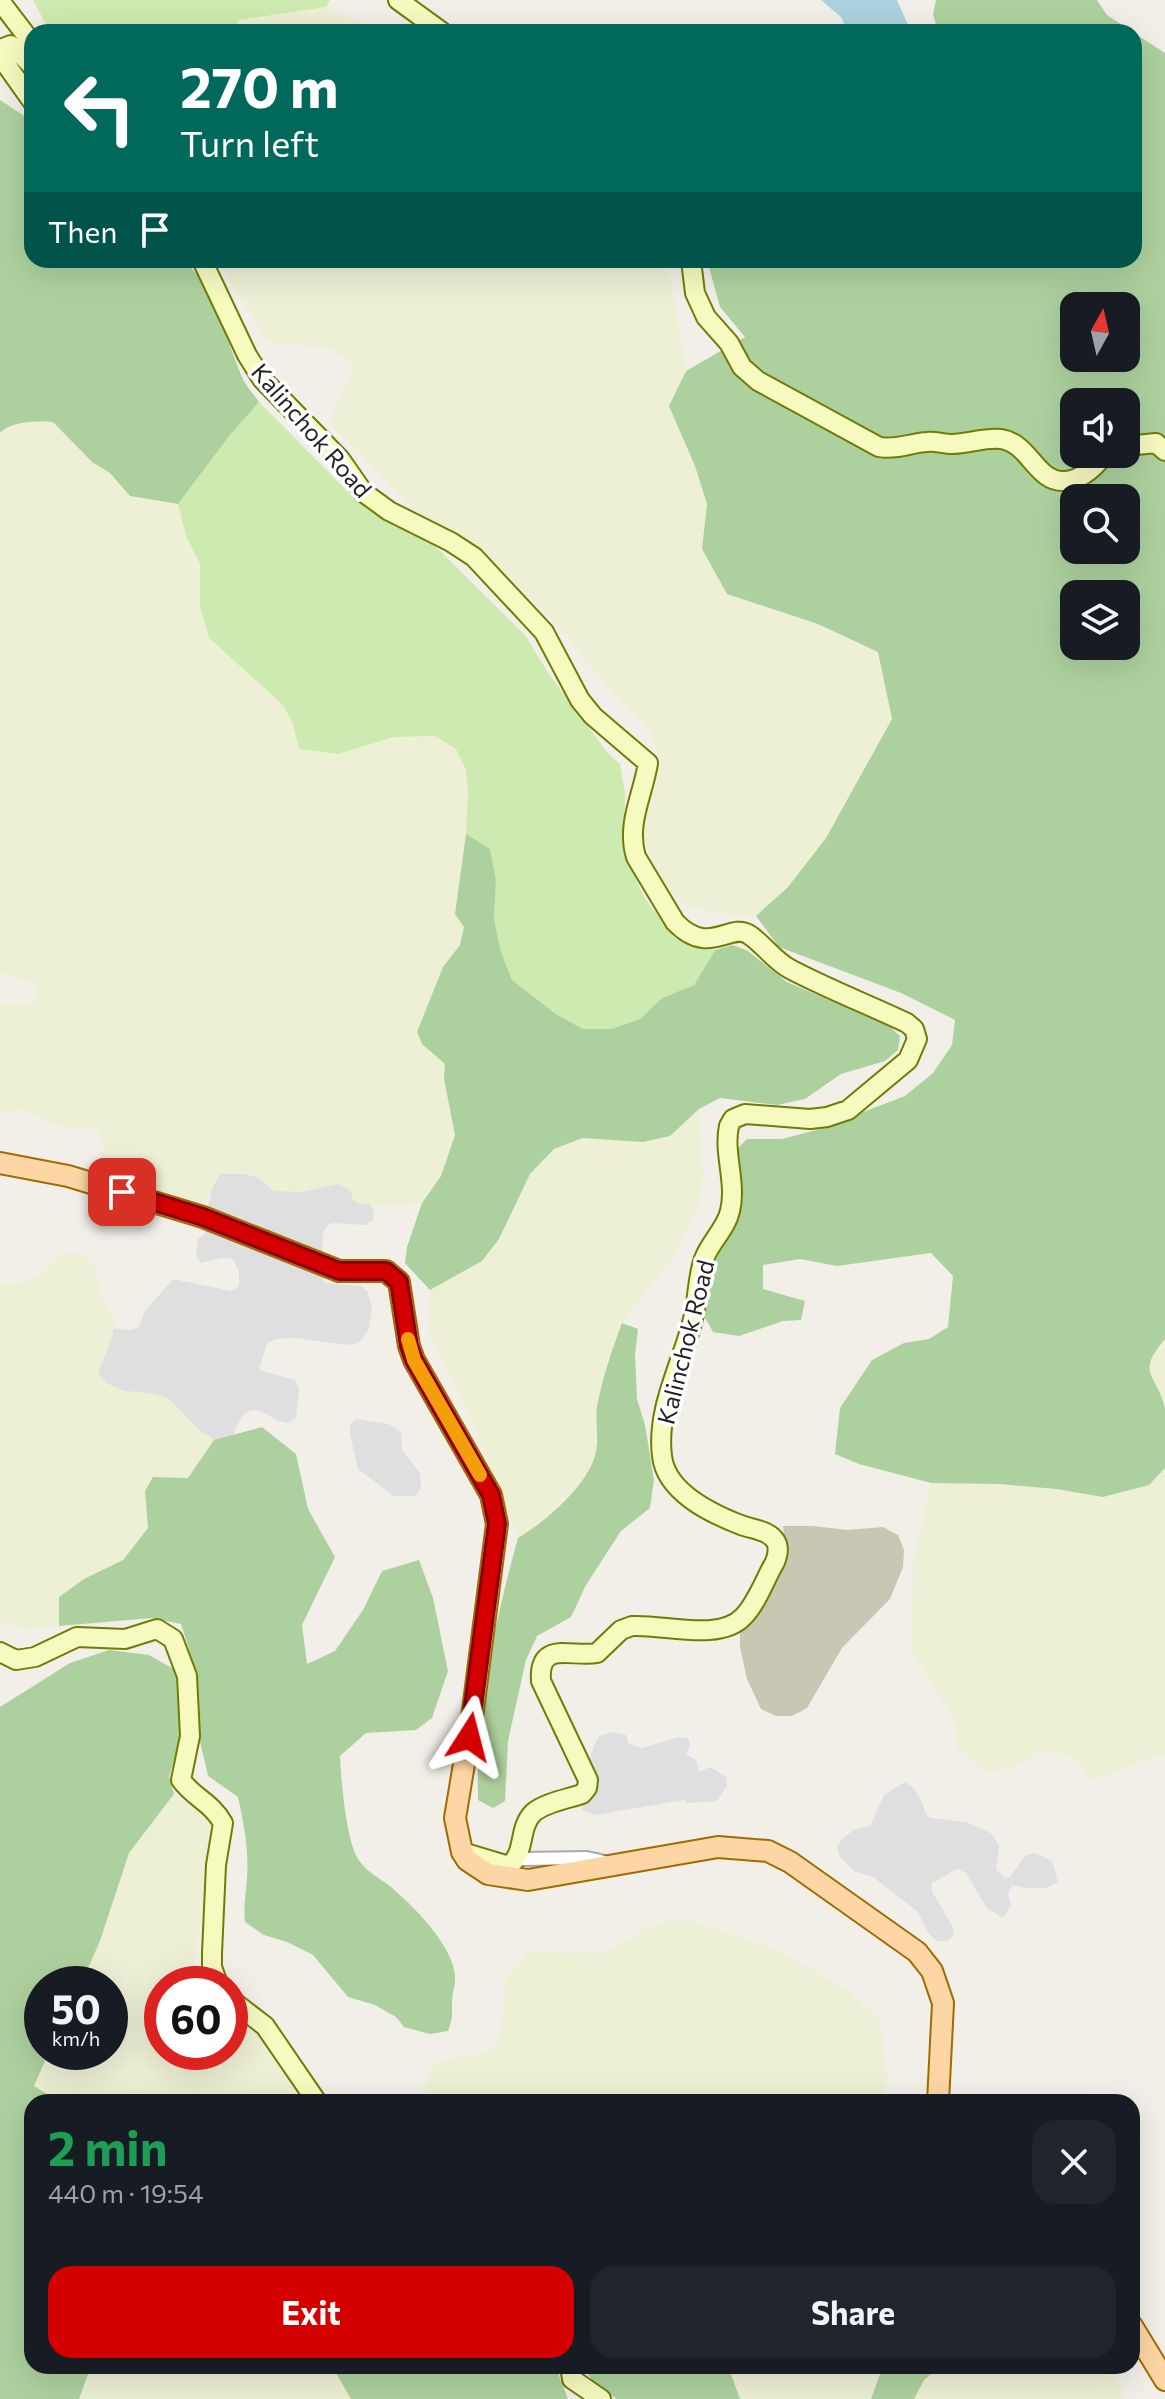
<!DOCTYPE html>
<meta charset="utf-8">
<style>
:root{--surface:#171b24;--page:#20242c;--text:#f1f3f6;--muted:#9ea1a6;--accent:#d40000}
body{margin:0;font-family:Commissioner,sans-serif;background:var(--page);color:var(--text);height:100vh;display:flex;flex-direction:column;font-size:30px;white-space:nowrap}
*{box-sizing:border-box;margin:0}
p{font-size:26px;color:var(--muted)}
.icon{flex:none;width:44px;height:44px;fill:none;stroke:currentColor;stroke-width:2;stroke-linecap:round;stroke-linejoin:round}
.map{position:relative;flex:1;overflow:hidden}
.side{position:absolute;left:24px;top:2094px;width:1116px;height:280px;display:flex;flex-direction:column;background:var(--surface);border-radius:24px;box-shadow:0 8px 32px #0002}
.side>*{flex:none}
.hud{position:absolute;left:24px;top:24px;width:1118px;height:244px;border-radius:24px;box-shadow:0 8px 32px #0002;background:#00695c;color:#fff;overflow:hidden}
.needle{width:52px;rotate:8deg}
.controls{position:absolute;left:1060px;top:292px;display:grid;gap:16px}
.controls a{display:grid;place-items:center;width:80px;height:80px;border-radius:16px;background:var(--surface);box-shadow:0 8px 32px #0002;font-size:40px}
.speed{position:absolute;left:24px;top:1966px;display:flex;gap:16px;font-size:40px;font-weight:700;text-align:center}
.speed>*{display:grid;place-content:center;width:104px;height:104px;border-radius:50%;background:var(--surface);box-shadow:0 8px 32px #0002;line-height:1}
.speed small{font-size:20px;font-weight:400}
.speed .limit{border:12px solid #d22;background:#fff;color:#111}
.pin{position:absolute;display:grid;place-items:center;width:68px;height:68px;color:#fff;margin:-34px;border-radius:16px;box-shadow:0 4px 12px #0006}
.me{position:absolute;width:88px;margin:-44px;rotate:9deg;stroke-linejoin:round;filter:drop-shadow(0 0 6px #0008)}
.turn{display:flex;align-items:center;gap:28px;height:168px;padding:0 24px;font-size:36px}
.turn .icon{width:104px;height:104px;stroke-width:2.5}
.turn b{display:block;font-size:56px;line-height:68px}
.then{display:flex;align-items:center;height:76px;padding:0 24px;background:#0003;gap:16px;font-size:30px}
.round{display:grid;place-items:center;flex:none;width:84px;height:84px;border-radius:24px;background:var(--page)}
.headline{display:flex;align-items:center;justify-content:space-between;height:136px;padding:0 24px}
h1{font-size:48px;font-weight:700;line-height:60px;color:#1e9e55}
.button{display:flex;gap:16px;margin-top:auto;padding:16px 24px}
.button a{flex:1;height:92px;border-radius:24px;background:var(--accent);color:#fff;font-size:32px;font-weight:700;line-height:92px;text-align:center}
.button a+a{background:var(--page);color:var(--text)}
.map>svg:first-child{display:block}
.residential{fill:#e0dfdf}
.construction{fill:#c7c7b4}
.farmland{fill:#eef0d5}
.grass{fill:#cdebb0}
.forest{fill:#add19e;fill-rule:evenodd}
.water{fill:#aad3df}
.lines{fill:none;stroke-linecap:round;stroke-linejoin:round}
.street-casing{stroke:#a9a9a9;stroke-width:16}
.secondary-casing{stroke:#707d05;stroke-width:22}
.primary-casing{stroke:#a06b00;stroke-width:24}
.street{stroke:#fff;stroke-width:12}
.secondary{stroke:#f7fabf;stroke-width:18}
.primary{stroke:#fcd6a4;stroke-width:20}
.route-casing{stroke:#8a0000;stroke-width:20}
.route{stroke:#d40000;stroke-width:14}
.slow{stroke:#f59e0b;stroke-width:14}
.labels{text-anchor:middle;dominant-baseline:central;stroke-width:7;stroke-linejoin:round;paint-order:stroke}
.street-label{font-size:24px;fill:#222;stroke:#fff}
</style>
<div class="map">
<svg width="1165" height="2399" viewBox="0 0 1165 2399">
<rect width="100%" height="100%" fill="#f2efe9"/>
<path class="residential" d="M217,1168L335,1179L360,1191L374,1211L373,1220L365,1225L332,1223L327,1226L323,1234L322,1275L324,1283L361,1286L368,1292L372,1310L369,1328L364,1337L358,1343L347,1345L295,1338L276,1339L267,1343L259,1370L295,1380L299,1389L296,1418L288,1423L278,1421L261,1411L252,1410L244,1414L235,1429L233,1449L93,1386L111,1328L129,1330L138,1328L145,1311L173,1279L231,1291L239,1286V1272L233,1259L223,1258L200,1263L196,1254L198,1239L205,1234L207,1211Z
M357,1419L389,1424L401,1432L402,1450L420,1473L421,1487L416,1496H394L358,1469L350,1434V1424Z
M612,1732L626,1735L629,1744L642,1748L679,1737L688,1738L690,1746L686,1754L696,1760L699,1772L710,1767L726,1777L727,1786L717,1801L687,1803L684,1800L595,1815L582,1810L585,1793L594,1777L590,1757L594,1746L599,1736Z
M905,1782L913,1787L922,1802L926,1815L930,1818L966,1822L991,1833L999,1846L996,1869L1005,1878L1010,1877L1026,1855L1035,1853L1052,1861L1058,1882L1046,1888H1027L1012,1885L1008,1893L1011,1906L1003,1918L987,1908L966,1873L958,1869L953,1871L932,1883V1892L952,1925L954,1935L947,1941H937L929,1934L918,1912L873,1877L854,1871L840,1857L837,1848L841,1840L853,1830L870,1826L884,1795Z"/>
<path class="construction" d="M783,1526H813L847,1530L883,1527L898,1535L904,1550L903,1567L890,1599L842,1648L807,1708L792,1716H776L761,1709L747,1679L740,1647V1630L771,1591L779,1576L785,1543Z"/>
<path class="farmland" d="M326,7L386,32H232L239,20Z
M217,260H667L686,371L669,406L695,466L707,504L702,549L818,624L879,652L892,719L826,838L788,887L756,916H733L688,906L660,885L646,855L643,821L654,793L660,762L649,730L608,688L555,622L471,541L414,510L329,422L355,366L332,349L266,341Z
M37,421L53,422L92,462L110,472L130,496L178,504L186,536L200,564V607L209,638L283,705L293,724L299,749H356L394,737L435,736L456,749L466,770L468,793L466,834L455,914L465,927L460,945L443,967L422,1044L445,1064L444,1079L455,1135L441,1176L422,1203L406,1206L359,1204L353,1200L351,1191L339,1184L301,1192L274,1191L257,1177L245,1174H220L205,1201L184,1202L99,1181L97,1164L104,1146L100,1132L89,1127H64L47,1122L21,1109L0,1112V1004L33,1003L38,986L10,974H0V433L3,429Z
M699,1109L703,1172L698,1208L677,1252L622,1323L612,1350L597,1408L596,1453L583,1480L536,1528L518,1538L465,1406L429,1331L430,1290L482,1261L499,1239L530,1174L554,1149L583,1138L643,1142L670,1136Z
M76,1252L95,1267L102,1296L115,1318L112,1337L98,1374L108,1384L125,1391L149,1393L168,1398L197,1428L214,1440L188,1478L145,1491L148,1528L123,1560L84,1579L59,1597V1626L23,1630L0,1622V1284L10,1285L34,1278L61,1255Z
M1165,1339V1408L1149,1371L1151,1355Z
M1165,1468V1757L1160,1754L1093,1781L1074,1759L1045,1749L1011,1768L989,1773L958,1750L954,1720L912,1650L913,1562L931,1483L999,1484L1056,1489L1103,1497L1148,1485Z
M174,1794L216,1824L194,1965L200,1984H162V2052H230V2019L259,2035L290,2072L306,2102H60L34,2086L49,2052H110V1984H81L100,1941L129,1853Z
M667,1921H690L744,1938L780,1951L845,1988L880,2021L887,2080L883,2102H423L428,2074L436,2062L480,2054L494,2046L501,2031L506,1978L529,1952L601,1953L615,1948L641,1931Z
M91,2366H332L351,2399H79Z
M728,2366H883L871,2399H740Z
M941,2366H1110L1126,2399H914L924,2380Z"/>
<path class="grass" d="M33,0H330L326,7L239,20L232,32H50Z
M259,402L353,497L436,547L525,635L549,674L607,752L620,764L625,792L624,851L644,897L674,938L715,950L694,985L662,998L640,1019L611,1029H583L556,1014L512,980L501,952L494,919L496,880L490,850L466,834L468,793L466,770L456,749L435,736L394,737L338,754L299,749L293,724L283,705L209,638L200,607V564L186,536L178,504L230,435Z"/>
<path class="forest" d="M936,0H1097L1107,15L1133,32H938L933,14Z
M1134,33L1165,53V1339C1134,1375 1158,1374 1165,1409C1165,1427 1165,1449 1165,1468L1149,1485L1103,1497L1056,1489L999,1484L931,1483L859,1464L835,1454L840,1408L872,1360L904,1343L929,1339L948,1327L953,1276L931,1253L837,1266L800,1259L763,1265V1289L805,1301L801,1320L783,1321L739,1336L713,1332L703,1314L711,1269L736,1217V1150L747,1139H782L816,1130L905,1096L933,1073L952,1045L955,1020L901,993L779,947L756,916L788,887L826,838L892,719L878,652L818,624L727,594L702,549L707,504L695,466L669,406L686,371L745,337L720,307L707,260H1134ZM1074,306H1126V358H1074ZM1074,402H1126V454H1074ZM1074,498H1126V550H1074ZM1074,594H1126V646H1074Z
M0,100L32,121V260H182C212,279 229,350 244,381C248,388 254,395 259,402L230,435L178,504L130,496L110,473L92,462L53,422C37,421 11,421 0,433Z
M466,834L490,849L496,880L494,919L501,952L512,980L556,1014L583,1029H611L640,1019L662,998L694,985L715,950L733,945L748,951L787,982L889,1026L900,1036L898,1050L885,1061L841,1074L805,1099L777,1105L720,1098L699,1109L670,1136L643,1142L583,1138L554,1149L530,1174L499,1239L482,1261L430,1290L405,1263L407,1247L422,1203L441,1176L455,1135L444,1079L445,1064L422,1044L417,1032L443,967L460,945L464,927L455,914Z
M622,1323L638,1329L635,1354L637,1399L645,1425L654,1480L650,1508L621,1531L586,1585L571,1617L537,1636L526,1660L508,1741L505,1801L493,1808L478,1800C476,1711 494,1624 518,1538C544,1523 591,1483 596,1451C599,1437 595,1422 597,1407C602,1379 612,1350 622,1323Z
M262,1427L296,1454L308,1509L335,1557L302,1625L307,1664L335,1651L363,1610L382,1571L419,1560L433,1598L448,1671L432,1718L416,1730L366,1733L340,1756C341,1780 346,1839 358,1859C366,1872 380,1878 391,1887C413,1906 453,1945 455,1976C456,1984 452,1993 452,2001C452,2013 453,2019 448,2031L430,2034L404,2027L396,2017L375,2005L348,1997L313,1955L287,1942L264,1935L245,1922C243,1906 246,1894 247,1879C249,1851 244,1824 238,1797L208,1776L196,1724L189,1649L181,1624L152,1618L59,1626V1597L84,1579L123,1560L148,1528L145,1491L153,1477L188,1478L214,1440Z
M109,1650L149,1655L179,1672L181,1736L169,1777L174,1794L129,1853L100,1941L81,1984H42V2052H49L34,2086L60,2102H32V2366H91L79,2399H0V1707L70,1663Z
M332,2366H558L559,2376L568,2399H351Z
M583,2366H728L740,2399H617L595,2385Z
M883,2366H941L924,2380L914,2399H871Z"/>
<path class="water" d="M821,0H897L911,32H847L842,18Z"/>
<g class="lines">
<defs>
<path id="street" d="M513,1863L522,1859L587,1858L605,1862"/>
<path id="secondary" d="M398,0L442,32
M0,1L32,43
M0,54L3,48L11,45L32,66
M0,56L32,101
M202,260L247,355L262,379L340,459L363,492L389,511L451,542L474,557L544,632L580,700L593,716L648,763C643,795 626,824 636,857L675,922C708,957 730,923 748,934C763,943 773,960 790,969C828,989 869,1005 907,1023L914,1029L917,1039L908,1060L848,1110L827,1117L810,1119L745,1114L733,1119L729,1126C723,1153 737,1183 730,1211C726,1229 710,1242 704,1259C697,1278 698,1300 693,1319C682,1364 656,1408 662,1456C666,1492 710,1513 741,1525C751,1529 767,1530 774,1539C780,1546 778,1554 775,1562C765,1579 757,1603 743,1617C719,1642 664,1624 632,1626L621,1630L597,1653C573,1658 538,1639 541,1681L588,1780L587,1788L582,1794C567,1799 544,1803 533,1813C518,1828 526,1853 509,1866L462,1852
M691,260L695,293L706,317L729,343L742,367L758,381L879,447C897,450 910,443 927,442C935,441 944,444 952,444C968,444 984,437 1001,439C1030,443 1036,483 1065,481C1082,480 1095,467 1105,454
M1126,446L1156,443L1165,451
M0,1652L16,1660L35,1657L77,1637L125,1639L157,1629L173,1639L187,1676L190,1736L181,1780C195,1799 210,1801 223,1823L216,1865L212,1953V1967L218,1984
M230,1999L265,2026L317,2102
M570,2366L572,2379L601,2399"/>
<path id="primary" d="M0,1163L68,1176L203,1217L339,1271H386L399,1282L409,1346L414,1360L491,1495L497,1524L473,1710L455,1818L462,1852L467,1860L488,1874L528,1880L718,1847L768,1851L790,1862L917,1952L932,1971L943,2003L938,2102
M1132,2326L1165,2380"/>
</defs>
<use href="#street" class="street-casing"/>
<use href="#secondary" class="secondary-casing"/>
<use href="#primary" class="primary-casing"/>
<use href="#street" class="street"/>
<use href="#secondary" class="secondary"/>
<use href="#primary" class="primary"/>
</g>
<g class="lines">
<defs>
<path id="route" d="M122,1192L203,1217L339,1271H386L399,1282L409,1346L414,1360L491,1495L497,1524L469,1737"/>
</defs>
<use href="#route" class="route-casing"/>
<use href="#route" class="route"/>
<path class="slow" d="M408,1339L414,1360L480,1475"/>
</g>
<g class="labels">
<g class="street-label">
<text transform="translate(312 430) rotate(49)">Kalinchok Road</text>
<text transform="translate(685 1342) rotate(-76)">Kalinchok Road</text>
</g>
</g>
</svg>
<div class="controls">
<a><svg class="needle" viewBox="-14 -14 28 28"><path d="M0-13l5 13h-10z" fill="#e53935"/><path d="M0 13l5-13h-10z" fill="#9ea1a6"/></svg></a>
<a><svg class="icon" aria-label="sound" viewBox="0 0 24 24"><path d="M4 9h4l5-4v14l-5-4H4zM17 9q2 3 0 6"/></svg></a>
<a><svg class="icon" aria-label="search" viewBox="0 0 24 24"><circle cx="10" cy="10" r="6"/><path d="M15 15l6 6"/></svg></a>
<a><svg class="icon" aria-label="layers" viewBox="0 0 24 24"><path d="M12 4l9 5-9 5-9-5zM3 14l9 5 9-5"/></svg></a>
</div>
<div class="speed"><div>50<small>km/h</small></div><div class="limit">60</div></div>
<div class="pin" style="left:122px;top:1192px;background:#d93025"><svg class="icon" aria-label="arrive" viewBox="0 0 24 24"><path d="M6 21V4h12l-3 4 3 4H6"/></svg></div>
<svg class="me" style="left:469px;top:1737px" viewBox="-20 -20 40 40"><path d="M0-17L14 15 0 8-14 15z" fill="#d40000" stroke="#fff" stroke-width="4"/></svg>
<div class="hud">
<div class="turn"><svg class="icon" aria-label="left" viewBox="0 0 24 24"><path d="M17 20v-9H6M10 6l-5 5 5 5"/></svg><div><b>270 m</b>Turn left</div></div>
<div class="then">Then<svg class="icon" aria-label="arrive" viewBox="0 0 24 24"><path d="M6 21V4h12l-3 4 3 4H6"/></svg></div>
</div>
<section class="side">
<div class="headline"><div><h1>2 min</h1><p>440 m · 19:54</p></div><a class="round"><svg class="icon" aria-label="close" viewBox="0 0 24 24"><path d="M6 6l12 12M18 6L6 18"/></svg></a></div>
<div class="button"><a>Exit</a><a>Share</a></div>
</section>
</div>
